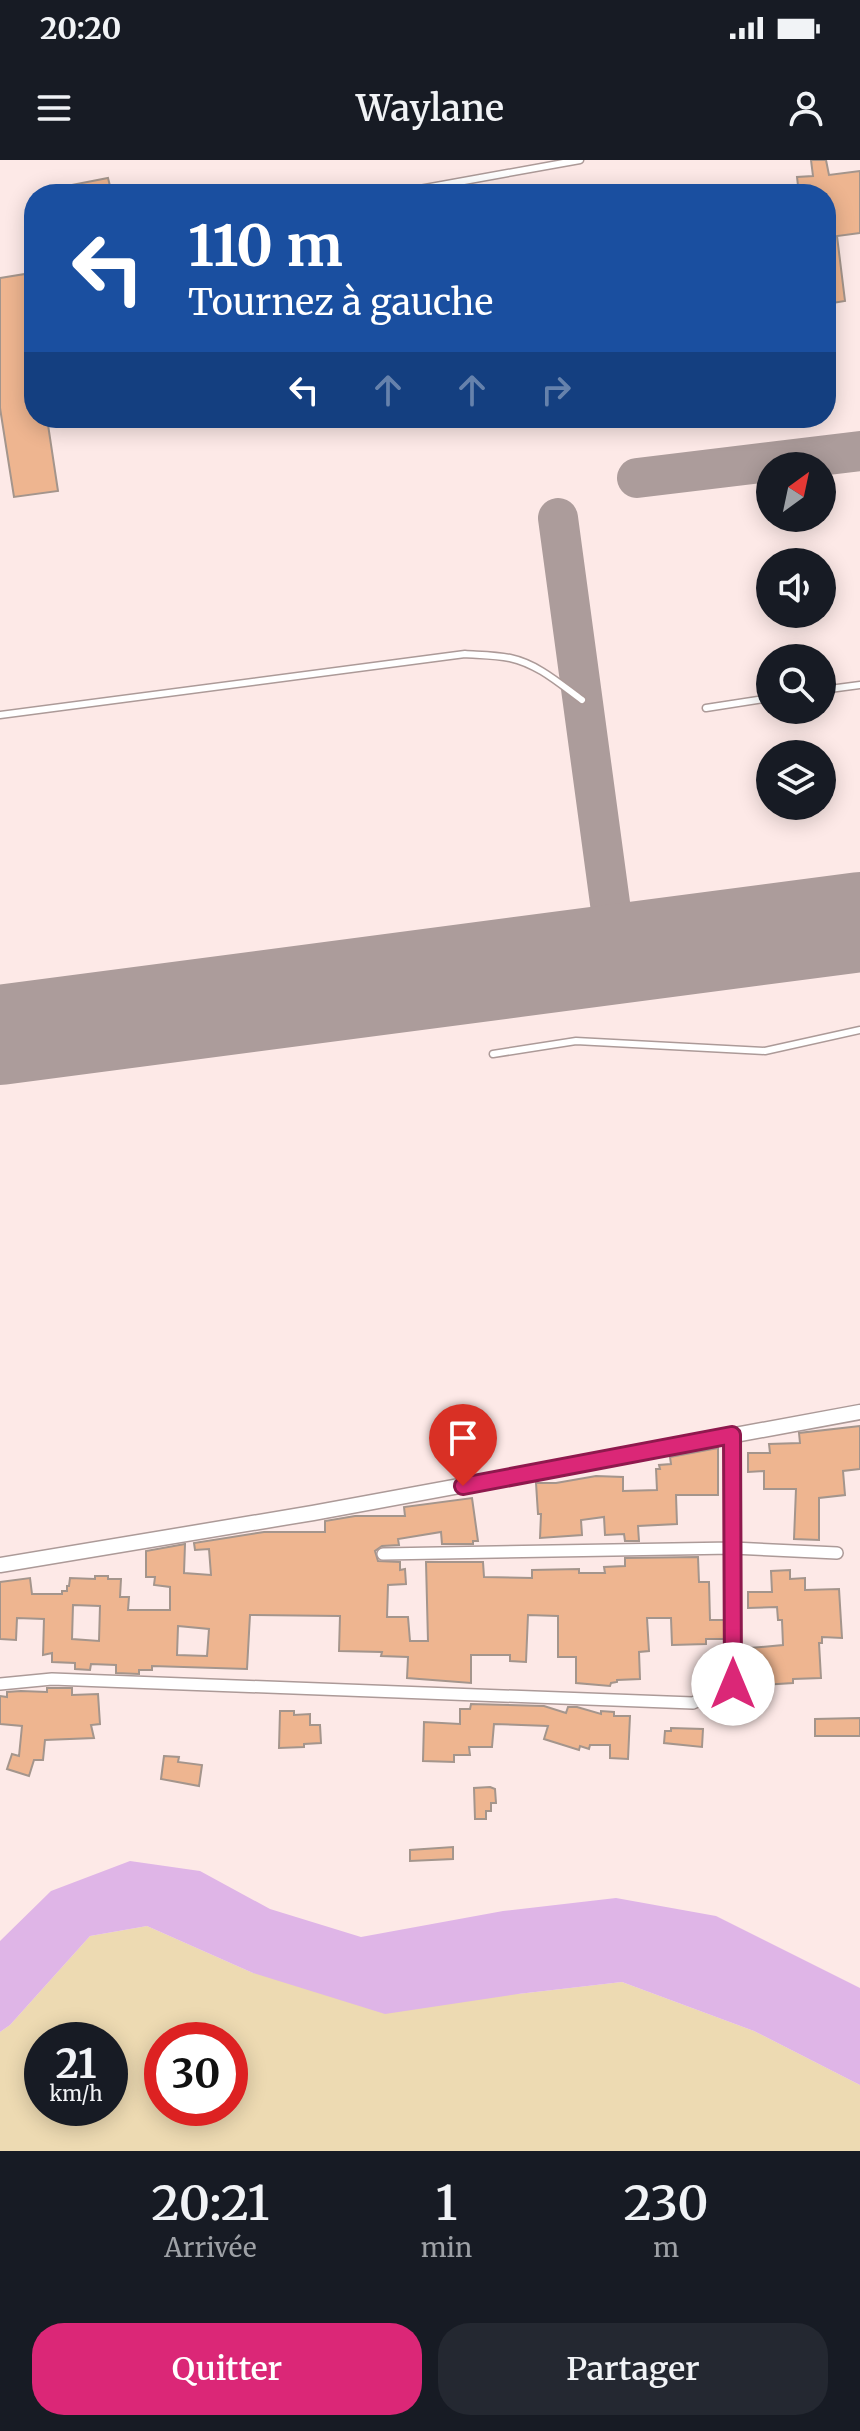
<!DOCTYPE html>
<html lang="fr">
<meta charset="utf-8">
<style>
:root{--surface:#171b24;--page:#242831;--text:#f1f3f6;--muted:#9ea1a6;--accent:#db2777}
body{margin:0;font-family:Merriweather,serif;background:var(--page);color:var(--text);height:100vh;display:flex;flex-direction:column;font-size:30px;white-space:nowrap}
*{box-sizing:border-box;margin:0}
p{font-size:26px;color:var(--muted)}
.icon{flex:none;width:44px;height:44px;fill:none;stroke:currentColor;stroke-width:2;stroke-linecap:round;stroke-linejoin:round}
.map{position:relative;height:1991px;overflow:hidden}
.details{display:flex;flex-direction:column;background:var(--surface);flex:1}
.details>*{flex:none}
.hud{position:absolute;left:24px;top:24px;width:812px;height:244px;border-radius:32px;box-shadow:0 4px 20px #0003;background:#1a4fa0;color:#fff;overflow:hidden}
.needle{width:52px;rotate:33deg}
.fabs{position:absolute;left:756px;top:292px;display:grid;gap:16px}
.fabs a{display:grid;place-items:center;width:80px;height:80px;border-radius:50%;background:var(--surface);box-shadow:0 4px 20px #0003;font-size:40px}
.speed{position:absolute;left:24px;top:1862px;display:flex;gap:16px;font-size:40px;font-weight:700;text-align:center}
.speed>*{display:grid;place-content:center;width:104px;height:104px;border-radius:50%;background:var(--surface);box-shadow:0 4px 20px #0003;line-height:1}
.speed small{font-size:20px;font-weight:400}
.speed .limit{border:12px solid #d22;background:#fff;color:#111}
.pin{position:absolute;display:grid;place-items:center;width:68px;height:68px;color:#fff;margin:-82px -34px;border-radius:50% 50% 50% 0;rotate:-45deg;box-shadow:0 0 8px #0007}
.pin .icon{rotate:45deg}
.me{position:absolute;width:88px;margin:-44px;rotate:0deg;stroke-linejoin:round;filter:drop-shadow(0 0 6px #0008)}
.turn{display:flex;align-items:center;gap:28px;height:168px;padding:0 32px;font-size:36px}
.turn .icon{width:104px;height:104px;stroke-width:2.5}
.turn b{display:block;font-size:56px;line-height:68px}
.lanes{display:flex;align-items:center;height:76px;padding:0 32px;background:#0003;justify-content:center;gap:40px;direction:ltr}
.lanes .off{opacity:.35}
.eta{display:flex;justify-content:space-evenly;align-items:center;height:136px;text-align:center}
.eta b{font-size:48px;font-weight:600;line-height:56px}
.cta{display:flex;gap:16px;margin-top:auto;padding:16px 32px}
.cta a{flex:1;height:92px;border-radius:32px;background:var(--accent);color:#fff;font-size:32px;font-weight:600;line-height:92px;text-align:center}
.cta a+a{background:var(--page);color:var(--text)}
.status{display:flex;justify-content:space-between;align-items:center;height:56px;padding:0 40px;background:var(--surface);direction:ltr}
.status svg{height:22px;fill:currentColor}
header{display:flex;justify-content:space-between;align-items:center;height:104px;padding:0 32px;background:var(--surface);font-size:36px;font-weight:600}
.map>svg:first-child{display:block}
.green{fill:#eddab2;fill-rule:evenodd}
.water{fill:#dfb5e7}
.lines{fill:none;stroke-linecap:round;stroke-linejoin:round}
.taxiway{stroke:#ac9c9b;stroke-width:40}
.runway{stroke:#ac9c9b;stroke-width:100}
.building{fill:#eeb590;stroke:#a4958c;stroke-width:2;fill-rule:evenodd}
.service-casing{stroke:#ac9a98;stroke-width:9}
.minor-casing{stroke:#ac9a98;stroke-width:14}
.tertiary-casing{stroke:#ac9a98;stroke-width:17}
.service{stroke:#fff;stroke-width:6}
.minor{stroke:#fff;stroke-width:11}
.tertiary{stroke:#fff;stroke-width:14}
.route-casing{stroke:#8e194d;stroke-width:20}
.route{stroke:#db2777;stroke-width:14}
</style>
<div class="status"><b>20:20</b><svg viewBox="0 0 49 12"><path d="M0 12V9h3v3zM5 12V6h3v6zM10 12V3h3v9zM15 12V0h3v12zM26 1h20v11H26zM47 4h2v5h-2z"/></svg></div>
<header><svg class="icon" aria-label="menu" viewBox="0 0 24 24"><path d="M4 6h16M4 12h16M4 18h16"/></svg>Waylane<svg class="icon" aria-label="person" viewBox="0 0 24 24"><circle cx="12" cy="8" r="4"/><path d="M4 21q1-7 8-7t8 7"/></svg></header>
<div class="map">
<svg width="860" height="1991" viewBox="0 0 860 1991">
<rect width="100%" height="100%" fill="#fde9e7"/>
<path class="green" d="M147,1766L253,1813L518,1834L622,1822L754,1871L860,1925V1991H0V1872L10,1865L90,1776ZM42,1880H110V1948H42ZM162,1880H230V1948H162Z"/>
<path class="water" d="M130,1701L200,1711L270,1749L361,1777L503,1751L616,1738L716,1756L860,1828V1925L754,1871L622,1822L518,1834L385,1854L253,1813L147,1766L90,1776L10,1865L0,1872V1781L51,1731Z"/>
<g class="lines">
<path class="taxiway" d="M637,318L860,291
M558,358L617,795"/>
<path class="runway" d="M0,875L860,762"/>
</g>
<path class="building" d="M811,0H826L829,15L860,11V73L837,76L845,141L826,144V34H799L797,17L813,16Z
M108,18L112,34H56V28Z
M25,114L34,174V258H47L58,331L14,337L0,248V118Z
M860,1266V1309L843,1311L845,1335L819,1338V1380L794,1379L796,1329H764V1311L748,1312V1293H770L769,1284L800,1283L799,1273Z
M718,1288V1335H676L677,1364L638,1366L639,1381H625L624,1374L605,1375L604,1357L581,1360L582,1375L540,1378L541,1354H538L536,1323H556L596,1316L623,1317V1331L657,1330L656,1309H660L659,1305L671,1304L670,1297Z
M472,1338L478,1381H473V1384H442L441,1372L398,1379L399,1385L382,1386L375,1391L378,1401L400,1402V1410L405,1409L406,1424L388,1425L387,1457H408L410,1481H428L426,1402H483L484,1417L532,1418V1410L579,1409V1413H605L604,1407L625,1406V1398L698,1397L699,1422H709L710,1460H724V1479H706V1484L672,1485L671,1458H647L649,1491L639,1492L640,1519L617,1520V1522L611,1523L610,1526L576,1523V1497H558V1456L528,1455L526,1502L510,1501V1495H471V1523L407,1518L408,1497L381,1496L382,1492L339,1491L340,1456L250,1455L247,1509L152,1506V1510H139V1514L116,1513V1505L91,1504L90,1510L75,1509V1503L52,1502V1493L43,1495L44,1459L17,1458L16,1480L0,1479V1422L30,1418L32,1434H62V1431H67V1426H69L70,1418L95,1419V1416H108V1419H121L120,1437H129L128,1450H170V1427L154,1425L155,1417H146V1391L185,1384L184,1413L211,1415L209,1389L195,1390L194,1383L264,1372H325V1361L355,1356H405L404,1347ZM73,1445L100,1446L99,1481L72,1479ZM178,1466L209,1469L207,1496L177,1495Z
M790,1410V1419L805,1418V1430L839,1429L842,1478L822,1477V1483H819L821,1518L793,1519V1523L761,1525V1521H750V1488L783,1485L782,1460H778L777,1447L748,1448V1432H772L771,1411Z
M47,1528H72V1535L98,1534L100,1564L91,1565L94,1578L45,1580L43,1600H34L29,1616L7,1609L12,1594L19,1596L22,1566L0,1564V1536L7,1537V1532L21,1531L47,1532Z
M471,1544L544,1546L566,1553L568,1547H577L601,1554V1551L614,1552V1556H630L628,1599L610,1598V1585H590L589,1589L580,1586L579,1590L544,1579L548,1566L494,1564L492,1587H469L470,1595H454V1602L423,1601L424,1562L460,1564V1549H470Z
M280,1551H294V1555L310,1554V1565H320L321,1583L304,1584V1587L279,1588Z
M860,1558V1576H815V1559Z
M671,1568L703,1569L702,1587L664,1583L665,1571H671Z
M164,1596L179,1597L178,1602L202,1605L199,1626L161,1619Z
M490,1627L495,1629L496,1643H491V1651H486V1659H475L474,1628Z
M453,1687V1699L410,1701V1690Z"/>
<g class="lines">
<defs>
<path id="service" d="M392,34L580,0
M822,530L860,525
M706,548L770,538
M0,555L465,494C480,495 496,495 510,498C538,504 560,524 582,540
M493,894L576,881L765,891L860,870"/>
<path id="minor" d="M383,1394L733,1388L837,1393
M0,1524L52,1519L693,1543L733,1524L732,1275"/>
<path id="tertiary" d="M0,1405L313,1353L860,1252"/>
</defs>
<use href="#service" class="service-casing"/>
<use href="#minor" class="minor-casing"/>
<use href="#tertiary" class="tertiary-casing"/>
<use href="#service" class="service"/>
<use href="#minor" class="minor"/>
<use href="#tertiary" class="tertiary"/>
</g>
<g class="lines">
<defs>
<path id="route" d="M463,1326L732,1275L733,1524"/>
</defs>
<use href="#route" class="route-casing"/>
<use href="#route" class="route"/>
</g>
</svg>
<div class="fabs">
<a><svg class="needle" viewBox="-14 -14 28 28"><path d="M0-13l5 13h-10z" fill="#e53935"/><path d="M0 13l5-13h-10z" fill="#9ea1a6"/></svg></a>
<a><svg class="icon" aria-label="sound" viewBox="0 0 24 24"><path d="M4 9h4l5-4v14l-5-4H4zM17 9q2 3 0 6"/></svg></a>
<a><svg class="icon" aria-label="search" viewBox="0 0 24 24"><circle cx="10" cy="10" r="6"/><path d="M15 15l6 6"/></svg></a>
<a><svg class="icon" aria-label="layers" viewBox="0 0 24 24"><path d="M12 4l9 5-9 5-9-5zM3 14l9 5 9-5"/></svg></a>
</div>
<div class="speed"><div>21<small>km/h</small></div><div class="limit">30</div></div>
<div class="pin" style="left:463px;top:1326px;background:#d93025"><svg class="icon" aria-label="arrive" viewBox="0 0 24 24"><path d="M6 21V4h12l-3 4 3 4H6"/></svg></div>
<svg class="me" style="left:733px;top:1524px" viewBox="-20 -20 40 40"><circle r="19" fill="#fff"/><path d="M0-13L10 11 0 6-10 11z" fill="#db2777"/></svg>
<div class="hud">
<div class="turn"><svg class="icon" aria-label="left" viewBox="0 0 24 24"><path d="M17 20v-9H6M10 6l-5 5 5 5"/></svg><div><b>110 m</b>Tournez à gauche</div></div>
<div class="lanes"><svg class="icon" aria-label="left" viewBox="0 0 24 24"><path d="M17 20v-9H6M10 6l-5 5 5 5"/></svg><svg class="icon off" aria-label="ahead" viewBox="0 0 24 24"><path d="M12 20V5M6 11l6-6 6 6"/></svg><svg class="icon off" aria-label="ahead" viewBox="0 0 24 24"><path d="M12 20V5M6 11l6-6 6 6"/></svg><svg class="icon off" aria-label="right" viewBox="0 0 24 24"><path d="M7 20v-9h11M14 6l5 5-5 5"/></svg></div>
</div>
</div>
<section class="details">
<div class="eta">
<div><b>20:21</b><p>Arrivée</p></div>
<div><b>1</b><p>min</p></div>
<div><b>230</b><p>m</p></div>
</div>
<div class="cta"><a>Quitter</a><a>Partager</a></div>
</section>
